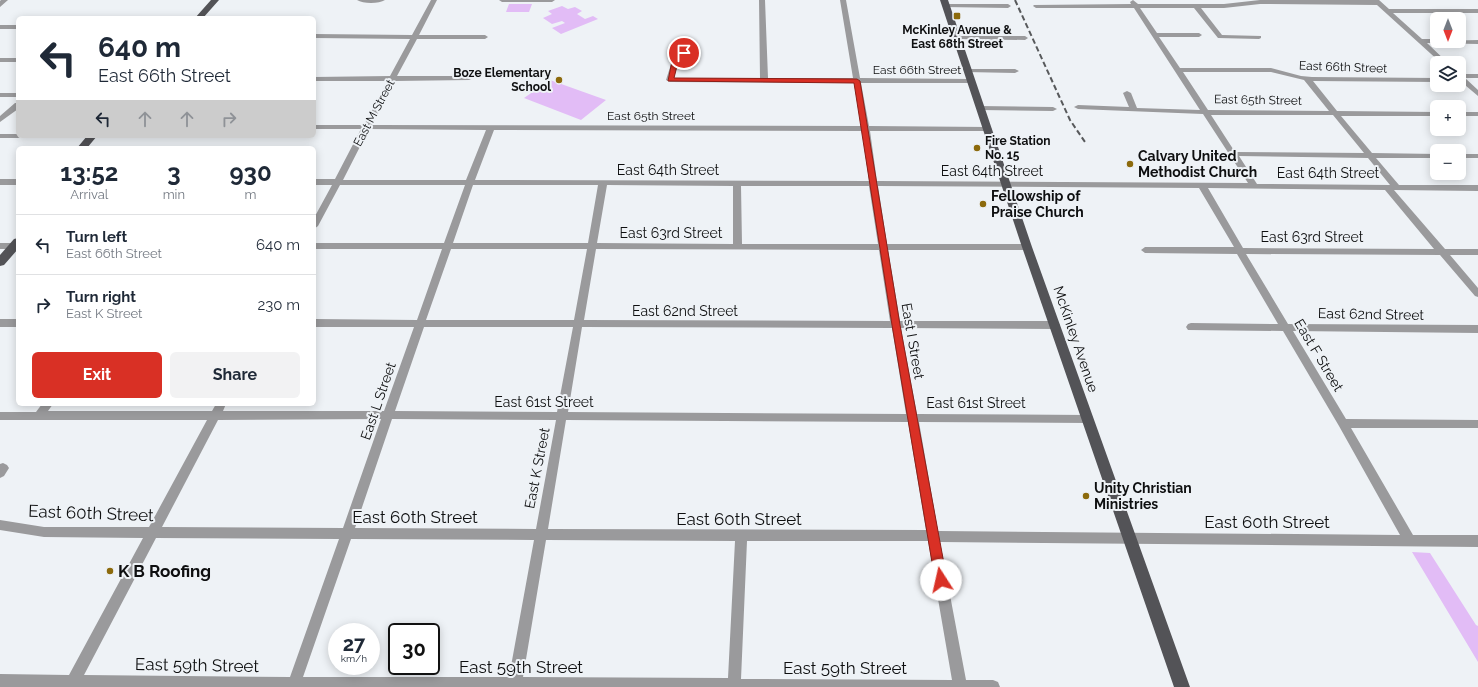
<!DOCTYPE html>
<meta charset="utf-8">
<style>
:root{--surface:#fff;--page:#f2f2f3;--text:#1f2937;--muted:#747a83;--line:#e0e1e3;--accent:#d93025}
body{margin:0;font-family:Raleway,sans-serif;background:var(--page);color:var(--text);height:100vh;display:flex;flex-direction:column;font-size:15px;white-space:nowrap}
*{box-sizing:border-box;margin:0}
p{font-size:13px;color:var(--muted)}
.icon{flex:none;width:22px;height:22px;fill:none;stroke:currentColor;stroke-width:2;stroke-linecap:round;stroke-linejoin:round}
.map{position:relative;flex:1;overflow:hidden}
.sheet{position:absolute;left:16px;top:146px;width:300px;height:260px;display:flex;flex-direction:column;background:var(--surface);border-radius:6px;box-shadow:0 2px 10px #0003}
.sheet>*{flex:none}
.banner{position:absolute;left:16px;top:16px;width:300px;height:122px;border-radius:6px;box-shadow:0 2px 10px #0003;background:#fff;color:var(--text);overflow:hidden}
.needle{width:26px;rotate:180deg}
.controls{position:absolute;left:1430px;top:12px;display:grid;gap:8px}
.controls a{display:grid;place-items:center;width:36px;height:36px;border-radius:6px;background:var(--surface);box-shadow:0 2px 10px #0003;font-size:20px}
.speed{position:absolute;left:328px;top:623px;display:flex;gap:8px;font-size:20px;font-weight:700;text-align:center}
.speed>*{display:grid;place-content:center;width:52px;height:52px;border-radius:50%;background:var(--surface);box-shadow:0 2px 10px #0003;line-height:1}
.speed small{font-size:10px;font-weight:400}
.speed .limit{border:2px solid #111;border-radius:6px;background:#fff;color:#111}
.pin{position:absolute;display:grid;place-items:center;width:34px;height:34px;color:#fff;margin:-17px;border:2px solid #fff;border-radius:50%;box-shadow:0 1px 4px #0007}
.me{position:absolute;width:44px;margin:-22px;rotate:350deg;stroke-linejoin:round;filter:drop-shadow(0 0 3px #0008)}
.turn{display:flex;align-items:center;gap:14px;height:84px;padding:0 16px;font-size:18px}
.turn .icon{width:52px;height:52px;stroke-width:2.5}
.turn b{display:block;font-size:28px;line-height:34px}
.lanes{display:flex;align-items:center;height:38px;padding:0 16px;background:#0003;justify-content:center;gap:20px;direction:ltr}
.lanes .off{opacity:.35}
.eta{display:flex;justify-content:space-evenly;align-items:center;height:68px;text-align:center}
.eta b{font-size:24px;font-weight:700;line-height:28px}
.action{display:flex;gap:8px;margin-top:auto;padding:8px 16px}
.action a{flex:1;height:46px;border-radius:6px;background:var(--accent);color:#fff;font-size:16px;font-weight:700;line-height:46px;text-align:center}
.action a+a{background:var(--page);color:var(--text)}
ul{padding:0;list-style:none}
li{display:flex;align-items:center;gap:12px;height:60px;padding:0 16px;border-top:1px solid var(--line)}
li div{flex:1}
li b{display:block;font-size:15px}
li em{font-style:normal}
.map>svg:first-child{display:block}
.green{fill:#e2bcf6}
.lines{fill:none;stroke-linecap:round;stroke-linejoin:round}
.minor{fill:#9a9a9c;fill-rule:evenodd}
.major{fill:#535357;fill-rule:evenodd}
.rail{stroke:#57595b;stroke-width:2;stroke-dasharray:5.5 3;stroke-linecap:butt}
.route{fill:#d93025;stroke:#8d1f18}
.poi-dot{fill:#8c6a0c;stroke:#eef2f6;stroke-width:1.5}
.labels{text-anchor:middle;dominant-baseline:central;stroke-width:4;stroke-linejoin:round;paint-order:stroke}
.far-poi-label{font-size:12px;font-weight:bold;fill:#0e0f10;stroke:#eef2f6}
.far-street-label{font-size:12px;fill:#0e0f10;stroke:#eef2f6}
.poi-label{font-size:14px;font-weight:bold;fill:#0e0f10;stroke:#eef2f6;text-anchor:start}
.street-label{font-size:14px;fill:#0e0f10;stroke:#eef2f6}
.near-street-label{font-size:17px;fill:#0e0f10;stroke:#eef2f6}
.near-poi-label{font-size:17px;font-weight:bold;fill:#0e0f10;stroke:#eef2f6;text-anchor:start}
</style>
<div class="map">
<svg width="1478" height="687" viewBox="0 0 1478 687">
<rect width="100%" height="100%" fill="#eef2f6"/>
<path class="green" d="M509,4H532L529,12H506Z
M562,6L568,9L575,7L582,11L577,14L585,19L593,16L598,19L561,34L552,28L565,23L562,21L552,24L543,18L552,14L548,11Z
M550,80L606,100L581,120L524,98Z
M1412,552L1430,553L1476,625L1478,626V662Z"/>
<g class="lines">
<path class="minor" d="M1,0H8L0,7V1Z
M357,0H385C379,4 363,4 357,0Z
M431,0H437L419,35H485L488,37L485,39H417L397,76H469L473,78L469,80L395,81L372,125L861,126L854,83L670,82L666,80L672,61L683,51L686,53L678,62L674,78H760L759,0H765L768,78H853L840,0H846L860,78L971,79L975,81L971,83H861L869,126L988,127L992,129L988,131H870L877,181L1248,183L1203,114L1078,109L1074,107L1078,105L1129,107L1123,93L1127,91L1131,93L1137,108L1200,110L1134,8H1036L1033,6L1034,5L1131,4L1130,2L1133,0L1138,4H1224L1260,0H1379L1389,9H1478V13H1393L1422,39H1437V41L1478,40V44L1427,43L1448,63H1441L1377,5L1260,4L1224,8H1201L1222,35L1261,36V38L1259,39L1218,38L1194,8H1140L1157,33H1199L1202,35L1199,37H1159L1180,68H1271L1301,76L1312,77L1437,78V82L1313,81L1337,111L1437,112V116H1341L1372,153L1437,154V158H1376L1399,185H1478V191L1394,190L1445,249H1478V255H1450L1478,288V297L1475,296L1440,255L1246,254L1288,324L1478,325V333L1293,331L1346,419L1478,420V428H1351L1413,535H1478V547L940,542L966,680H993L998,682L1000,687H0V674L69,675L143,538L44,537L0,530V520L44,527H149L207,420H0V412H36L42,404H53L48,411H212L216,404H226L223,411H384L414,327H314V319L417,320L442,249H314V243H444L465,185H340L318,226L314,229V218L332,185H314V179H335L361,129H314V125H364L388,81H314V77L390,76L410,39L314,38V34L412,35ZM1183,72H1271L1304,80L1329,111L1208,110ZM1211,115H1333L1364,153L1235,152ZM369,129L486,130L466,180H343ZM494,130L862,131L869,181L475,180ZM1239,156L1368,158L1390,185L1257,184ZM473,185H598L588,243H453ZM607,185L733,186V244L597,243ZM741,186H869L878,244H742ZM878,186L1199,188L1234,247H1145L1141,250L1145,253L1237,254L1278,324L1191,323L1188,324L1186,327L1188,330L1283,331L1339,426L1400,535L938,531L919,422L1088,423L1092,422L1093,419L1092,416L1088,415L917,414L901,328L1055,329L1058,328L1060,325L1058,322L1055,321H900L888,250H1027L1031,247L1027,244H887ZM1208,188L1385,190L1434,249L1243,248ZM451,249H587L574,320H426ZM596,249L879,250L890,321L584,320ZM424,327H573L557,412L395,411ZM582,327L892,328L906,414L568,412ZM381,419L343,528L162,527L218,420ZM392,419L556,420L536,529L355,528ZM566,420L908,422L926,530L548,529ZM156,538L339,539L290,677L84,675ZM351,539L534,540L509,677H303ZM546,540L735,541L728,678L523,677ZM747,541H928L952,680L741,679Z
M499,0H555L552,2H502Z
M946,4H1008L1011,6L1008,8L944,7L943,6Z
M0,25H18V29H0Z
M957,36H1025L1028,38L1025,40L955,39V37Z
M0,58H18V62H0Z
M968,69H1015L1019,71L1015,73L966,72L964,71Z
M1459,74H1478V78H1465L1478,90V96L1459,80Z
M0,93H18V97H0Z
M15,103H18V109L0,122V116Z
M978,106L1053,107L1057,109L1053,111L981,110L977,108Z
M1459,112H1478V116H1459Z
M0,134H18V136H22L18,138H0Z
M1459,154H1478V158H1459Z
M0,179H18V185H0Z
M0,243H18V249H0Z
M0,319H18V327H0Z
M3,463L7,465L9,468L4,476L0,478V464Z"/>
<path class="major" d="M211,0H219L203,18H195Z
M940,0H948L1032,247L1190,687H1174L1022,247Z
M87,136H97L87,148H77Z
M18,238V249L4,265L0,266V255L14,239Z"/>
<path class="rail" d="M1015,0L1070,120L1085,142"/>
</g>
<path class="route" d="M681,52L687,53L678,62L674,78L857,79L860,81L900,325L947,580L945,584L941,585L937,584L935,580L892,325L854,83L668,81L672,61Z"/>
<g class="poi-dot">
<rect x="953" y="12" width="8" height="8" rx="2"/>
<circle cx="559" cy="80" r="4"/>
<circle cx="977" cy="148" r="4"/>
<circle cx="1130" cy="164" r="4"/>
<circle cx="983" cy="204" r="4"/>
<circle cx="1086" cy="496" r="4"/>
<circle cx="110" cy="571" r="4"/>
</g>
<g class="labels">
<g class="far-poi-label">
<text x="957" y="30">McKinley Avenue &amp;<tspan x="957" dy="14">East 68th Street</tspan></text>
<text x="551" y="73" text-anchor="end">Boze Elementary<tspan x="551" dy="14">School</tspan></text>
<text x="985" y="141" text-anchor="start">Fire Station<tspan x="985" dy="14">No. 15</tspan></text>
</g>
<g class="far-street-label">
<text transform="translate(1343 67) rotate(2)">East 66th Street</text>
<text x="917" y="70">East 66th Street</text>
<text transform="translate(1258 100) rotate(1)">East 65th Street</text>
<text transform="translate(374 113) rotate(-62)">East M Street</text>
<text x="651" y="116">East 65th Street</text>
</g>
<g class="poi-label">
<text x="1138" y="156">Calvary United<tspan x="1138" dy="16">Methodist Church</tspan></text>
<text x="991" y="196">Fellowship of<tspan x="991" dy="16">Praise Church</tspan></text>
<text x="1094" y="488">Unity Christian<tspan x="1094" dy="16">Ministries</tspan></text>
</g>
<g class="street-label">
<text x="668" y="170">East 64th Street</text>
<text x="992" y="171">East 64th Street</text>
<text x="1328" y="173">East 64th Street</text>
<text x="671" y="233">East 63rd Street</text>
<text x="1312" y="237">East 63rd Street</text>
<text x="685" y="311">East 62nd Street</text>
<text transform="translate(1371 314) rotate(1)">East 62nd Street</text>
<text transform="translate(1076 339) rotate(71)">McKinley Avenue</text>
<text transform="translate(913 341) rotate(80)">East I Street</text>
<text transform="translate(1319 355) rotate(59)">East F Street</text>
<text transform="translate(378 401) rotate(-71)">East L Street</text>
<text x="544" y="402">East 61st Street</text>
<text x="976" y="403">East 61st Street</text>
<text transform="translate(537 468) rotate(-79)">East K Street</text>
</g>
<g class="near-street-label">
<text transform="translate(91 513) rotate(2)">East 60th Street</text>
<text x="415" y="517">East 60th Street</text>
<text x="739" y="519">East 60th Street</text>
<text x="1267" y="522">East 60th Street</text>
<text transform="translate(197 665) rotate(1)">East 59th Street</text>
<text x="521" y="667">East 59th Street</text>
<text x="845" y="668">East 59th Street</text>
</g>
<g class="near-poi-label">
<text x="118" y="571">K B Roofing</text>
</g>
</g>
</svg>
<div class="controls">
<a><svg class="needle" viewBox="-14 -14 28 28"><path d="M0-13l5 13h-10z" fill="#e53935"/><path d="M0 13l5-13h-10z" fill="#747a83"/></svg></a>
<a><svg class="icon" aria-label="layers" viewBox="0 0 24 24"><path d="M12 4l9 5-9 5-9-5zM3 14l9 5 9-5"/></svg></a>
<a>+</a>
<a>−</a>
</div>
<div class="speed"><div>27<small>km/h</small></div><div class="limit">30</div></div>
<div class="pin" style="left:684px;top:53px;background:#d93025"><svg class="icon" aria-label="arrive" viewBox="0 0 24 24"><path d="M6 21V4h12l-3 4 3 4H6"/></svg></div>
<svg class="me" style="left:941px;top:580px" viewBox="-20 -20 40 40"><circle r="19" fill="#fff"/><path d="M0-13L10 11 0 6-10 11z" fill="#d93025"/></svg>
<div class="banner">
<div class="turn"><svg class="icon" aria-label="left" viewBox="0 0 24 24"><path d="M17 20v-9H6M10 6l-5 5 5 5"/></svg><div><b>640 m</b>East 66th Street</div></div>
<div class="lanes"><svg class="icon" aria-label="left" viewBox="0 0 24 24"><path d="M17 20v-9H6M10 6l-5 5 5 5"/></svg><svg class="icon off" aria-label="ahead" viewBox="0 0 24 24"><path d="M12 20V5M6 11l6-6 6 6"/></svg><svg class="icon off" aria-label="ahead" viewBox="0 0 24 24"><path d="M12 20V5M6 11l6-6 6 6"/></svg><svg class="icon off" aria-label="right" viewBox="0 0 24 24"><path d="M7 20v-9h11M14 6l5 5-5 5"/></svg></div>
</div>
<section class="sheet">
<div class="eta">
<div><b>13:52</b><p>Arrival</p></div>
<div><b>3</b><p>min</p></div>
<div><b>930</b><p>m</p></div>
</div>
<ul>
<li><svg class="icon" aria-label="left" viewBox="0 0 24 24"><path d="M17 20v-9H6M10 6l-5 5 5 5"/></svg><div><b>Turn left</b><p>East 66th Street</p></div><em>640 m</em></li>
<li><svg class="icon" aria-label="right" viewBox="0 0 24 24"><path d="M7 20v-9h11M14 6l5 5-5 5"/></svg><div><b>Turn right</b><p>East K Street</p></div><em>230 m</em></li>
</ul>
<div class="action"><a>Exit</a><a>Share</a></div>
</section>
</div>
